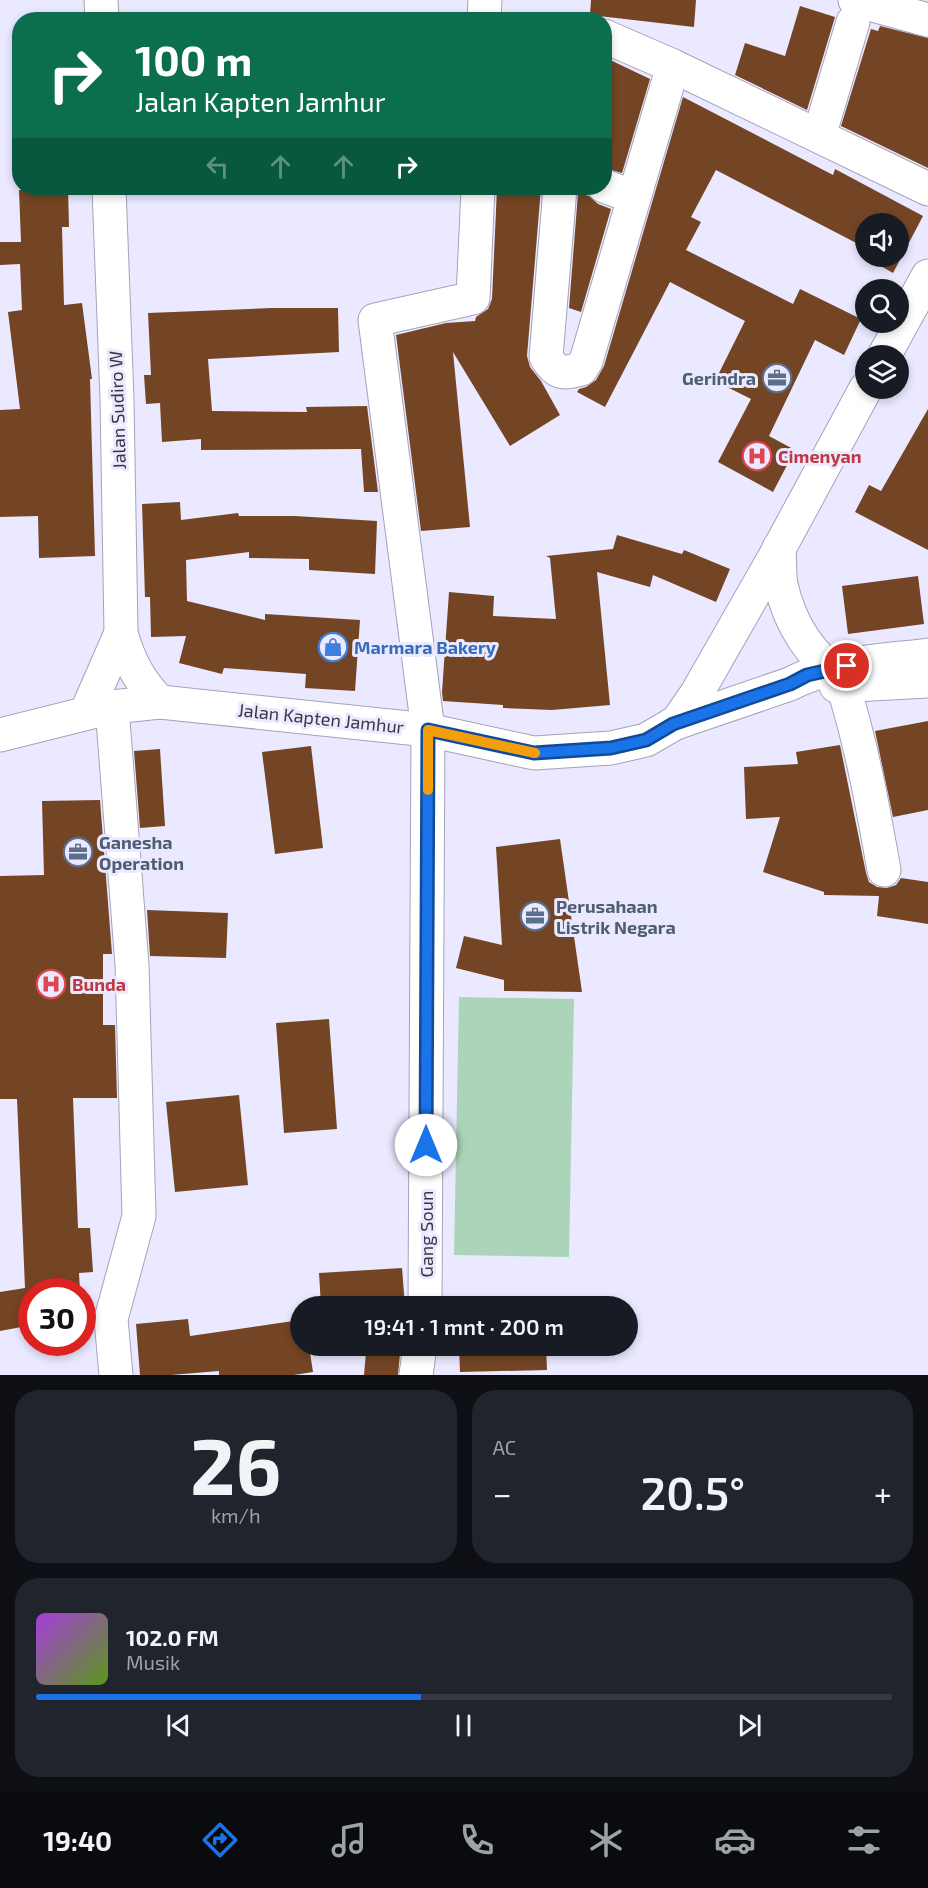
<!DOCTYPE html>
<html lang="id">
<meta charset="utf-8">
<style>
body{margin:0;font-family:"Exo 2",sans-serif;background:#20242c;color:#f1f3f6;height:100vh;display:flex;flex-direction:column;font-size:22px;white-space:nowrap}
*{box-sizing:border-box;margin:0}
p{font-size:20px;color:#9ea1a6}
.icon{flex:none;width:33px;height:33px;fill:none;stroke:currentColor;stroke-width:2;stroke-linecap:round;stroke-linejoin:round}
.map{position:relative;height:1375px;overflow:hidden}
.side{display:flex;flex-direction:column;gap:15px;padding:15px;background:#0d0f14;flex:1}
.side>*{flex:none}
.hud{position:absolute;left:12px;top:12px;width:600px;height:183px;border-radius:24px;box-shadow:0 3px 9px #0003;background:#0b6e4f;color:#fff;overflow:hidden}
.buttons{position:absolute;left:855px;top:213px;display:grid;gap:12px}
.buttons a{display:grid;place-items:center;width:54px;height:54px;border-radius:50%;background:#171b24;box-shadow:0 3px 9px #0003;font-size:30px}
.speed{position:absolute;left:18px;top:1278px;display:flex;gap:12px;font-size:30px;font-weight:700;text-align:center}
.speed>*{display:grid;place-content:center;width:78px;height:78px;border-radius:50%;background:#171b24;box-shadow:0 3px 9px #0003;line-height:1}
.speed .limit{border:9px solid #d22;background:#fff;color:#111}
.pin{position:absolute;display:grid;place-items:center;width:51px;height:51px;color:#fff;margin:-26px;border:3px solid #fff;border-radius:50%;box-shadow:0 2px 6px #0007}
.me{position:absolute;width:66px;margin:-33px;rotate:0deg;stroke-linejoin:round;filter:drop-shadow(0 0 4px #0008)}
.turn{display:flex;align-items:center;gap:21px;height:126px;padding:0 24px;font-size:27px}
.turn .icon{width:78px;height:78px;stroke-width:2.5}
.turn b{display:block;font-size:42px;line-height:51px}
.lanes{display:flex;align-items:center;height:57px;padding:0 24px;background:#0003;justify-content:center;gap:30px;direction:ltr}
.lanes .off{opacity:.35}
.big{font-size:45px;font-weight:600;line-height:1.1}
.side .card{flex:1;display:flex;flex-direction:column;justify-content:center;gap:9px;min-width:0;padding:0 21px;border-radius:24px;background:#20242c}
.side .dial{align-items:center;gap:0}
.dial b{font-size:78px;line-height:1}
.song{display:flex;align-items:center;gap:18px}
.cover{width:72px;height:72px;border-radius:9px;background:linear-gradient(135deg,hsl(280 70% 55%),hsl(90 70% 35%))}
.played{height:6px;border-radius:3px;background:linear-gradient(90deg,#1a73e8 45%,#363941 45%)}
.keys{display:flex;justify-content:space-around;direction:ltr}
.heat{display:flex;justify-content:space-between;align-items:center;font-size:33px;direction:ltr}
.side .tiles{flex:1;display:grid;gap:15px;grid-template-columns:1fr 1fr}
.card:last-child{grid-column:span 2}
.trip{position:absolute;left:290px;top:1296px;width:348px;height:60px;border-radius:30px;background:#171b24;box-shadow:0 3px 9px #0003;font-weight:600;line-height:60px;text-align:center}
.menu{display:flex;height:96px;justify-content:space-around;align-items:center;background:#090b0e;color:#9ea1a6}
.menu .icon{width:42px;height:42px}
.menu .selected{color:#1a73e8}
.menu b{font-size:27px;color:#f1f3f6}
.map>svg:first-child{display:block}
.green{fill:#abd5b8}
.building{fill:#744525;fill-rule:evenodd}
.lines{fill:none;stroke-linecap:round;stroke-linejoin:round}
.minor-casing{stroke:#a5a2bb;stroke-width:35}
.major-casing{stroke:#a5a2bb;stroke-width:35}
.minor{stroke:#fff;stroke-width:33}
.major{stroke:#fff;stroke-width:33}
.route-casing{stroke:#114b97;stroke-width:15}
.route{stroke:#1a73e8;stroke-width:10}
.slow{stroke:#f59e0b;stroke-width:10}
.labels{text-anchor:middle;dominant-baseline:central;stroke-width:6;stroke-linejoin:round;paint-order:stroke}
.service-label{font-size:18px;font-weight:bold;fill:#4e5e75;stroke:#ebe9ff;text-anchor:start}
.street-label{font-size:18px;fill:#393842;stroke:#ebe9ff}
.health-label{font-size:18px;font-weight:bold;fill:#be3a42;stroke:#ebe9ff;text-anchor:start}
.shop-label{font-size:18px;font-weight:bold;fill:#366cbe;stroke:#ebe9ff;text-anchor:start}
</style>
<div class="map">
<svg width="928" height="1375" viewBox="0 0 928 1375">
<rect width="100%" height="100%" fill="#ebe9ff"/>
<!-- green -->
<polygon class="green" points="459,997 574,999 569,1257 454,1255"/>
<!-- building -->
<g class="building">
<polygon points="591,0 696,0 694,27 590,15"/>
<polygon points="800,6 835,17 807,110 735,75 745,43 785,56"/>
<polygon points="880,26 928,38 928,168 841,126 871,29 878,31"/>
<polygon points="604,57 650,79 622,173 604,168"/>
<path d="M683 97 833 175 835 169 923 216 893 273 858 253 862 246 716 170 691 217 701 222 686 250 793 304 800 289 861 319 844 355 815 340 769 436 795 450 773 492 718 462 751 399 715 381 745 321 670 282 605 407 577 392 579 389 586 387 596 380 604 366ZM866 224H898V256H866Z"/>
<polygon points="68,188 69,227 62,227 64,305 82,303 92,379 90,379 95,556 39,558 38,516 0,517 0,410 20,409 8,312 22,310 20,264 0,265 0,242 21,242 19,190"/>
<polygon points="497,188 541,188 527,356 530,367 541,381 560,415 510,446 453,352 470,527 421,531 396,335 446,323 475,321 476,317 488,309 492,299"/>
<polygon points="578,193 589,196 598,204 611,209 581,312 569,308"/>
<polygon points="272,308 338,308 339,352 208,359 212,411 307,412 306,407 367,406 378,492 364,492 361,449 201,450 201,439 162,442 160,403 146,404 144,375 151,375 148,313"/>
<polygon points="928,409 928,550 855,512 869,485 881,491"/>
<polygon points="180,502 181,520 238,513 239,516 295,516 377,521 375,574 309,570 309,559 249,558 249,552 186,560 187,601 265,620 265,614 360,620 355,691 305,688 306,674 224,668 222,674 179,663 186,636 151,637 150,597 145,597 142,504"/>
<polygon points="617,535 682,554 684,550 730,569 716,602 653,575 650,587 597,572 610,705 552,710 503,708 503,705 443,701 442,692 449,592 494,596 493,616 556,619 550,558 546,556 613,549"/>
<polygon points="918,576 924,624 848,634 842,586"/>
<polygon points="928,721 928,810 893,817 875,731"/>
<polygon points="840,745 866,873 869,882 877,887 887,888 896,885 901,878 928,882 928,924 877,916 879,896 824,895 824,892 763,872 780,817 746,819 744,767 798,764 796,752"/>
<polygon points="311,746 323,848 275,854 262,752"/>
<polygon points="160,749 165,826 140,828 134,751"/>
<polygon points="100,800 112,954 103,954 103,1025 115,1025 117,1098 73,1098 78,1228 90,1228 93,1272 79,1273 80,1292 32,1292 32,1325 0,1331 0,1292 25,1288 17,1099 0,1099 0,876 44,875 42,801"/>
<polygon points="560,839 582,992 504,991 504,980 456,968 464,936 502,945 496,847"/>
<polygon points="147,910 228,913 226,958 150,956"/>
<polygon points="329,1019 337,1129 284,1133 276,1023"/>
<polygon points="239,1095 248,1185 175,1192 166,1102"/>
<polygon points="402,1268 405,1306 321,1306 319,1273"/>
<polygon points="188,1319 190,1336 300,1320 300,1346 309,1346 313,1372 294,1375 219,1375 219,1371 171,1375 140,1375 136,1324"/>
<polygon points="459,1346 546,1346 547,1370 460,1372"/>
<polygon points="366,1352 400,1354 398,1375 364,1375"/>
</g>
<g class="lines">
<!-- minor casing -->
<g class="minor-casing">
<g id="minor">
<polyline points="101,0 102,20"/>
<polyline points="855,0 928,20"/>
<polyline points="484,20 485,0"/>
<polyline points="604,36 673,66 928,189"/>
<polyline points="819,136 853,22"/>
<polyline points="604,186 634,197"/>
<path d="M109 188 117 399 121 633C129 661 139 681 160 702"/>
<path d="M560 188 546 357C556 374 562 374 581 369L586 361 673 66"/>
<path d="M779 548C780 560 779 573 781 585 790 624 811 658 845 679"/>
<polyline points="836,686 928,681"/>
<path d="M843 686C862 746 873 808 884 870"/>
<polyline points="112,707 132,965 139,1216 111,1319 116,1375"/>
<polyline points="86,713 121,633"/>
<path d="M673 724 790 684C831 662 882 661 928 655"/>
<polyline points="425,1306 428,730 375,320 473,298 478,188"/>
<polyline points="416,1375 420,1346"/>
</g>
</g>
<!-- major casing -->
<g class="major-casing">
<g id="major">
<polyline points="884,356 928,276"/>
<polyline points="0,735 112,707 160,702 428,730 534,753 611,748 646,740 677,722 697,693 773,560 866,388"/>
</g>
</g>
<!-- minor -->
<use href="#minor" class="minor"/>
<!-- major -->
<use href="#major" class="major"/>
</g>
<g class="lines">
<!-- route casing -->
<g class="route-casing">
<polyline id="route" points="426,1145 428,730 534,753 611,748 646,740 673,724 790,684 807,675 847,666"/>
</g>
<!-- route -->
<use href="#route" class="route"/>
<!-- slow -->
<polyline class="slow" points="428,790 428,730 535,753"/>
</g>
<!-- icons -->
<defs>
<g id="office-ring" transform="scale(1.5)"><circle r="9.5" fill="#ebe9ff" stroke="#5c6f8a" stroke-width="1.5"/><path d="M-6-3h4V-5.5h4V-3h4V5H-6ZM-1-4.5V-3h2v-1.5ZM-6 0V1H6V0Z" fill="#5c6f8a"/></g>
<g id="hospital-ring" transform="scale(1.5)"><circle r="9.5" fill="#ebe9ff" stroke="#e0444e" stroke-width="1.5"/><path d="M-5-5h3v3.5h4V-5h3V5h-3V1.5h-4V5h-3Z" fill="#e0444e"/></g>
<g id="shop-ring" transform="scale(1.5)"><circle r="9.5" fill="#ebe9ff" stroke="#3f7fe0" stroke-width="1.5"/><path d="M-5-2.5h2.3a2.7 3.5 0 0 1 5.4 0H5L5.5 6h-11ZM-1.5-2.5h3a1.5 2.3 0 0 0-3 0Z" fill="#3f7fe0"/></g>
</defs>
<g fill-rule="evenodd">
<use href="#office-ring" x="777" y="378"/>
<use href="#hospital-ring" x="757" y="456"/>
<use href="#shop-ring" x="333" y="647"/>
<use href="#office-ring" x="78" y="852"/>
<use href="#office-ring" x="535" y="916"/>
<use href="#hospital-ring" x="51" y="984"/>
</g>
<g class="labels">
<!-- service labels -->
<g class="service-label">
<text x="756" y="378" text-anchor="end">Gerindra</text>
<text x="99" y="842">Ganesha<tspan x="99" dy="21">Operation</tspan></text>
<text x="556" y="906">Perusahaan<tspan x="556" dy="21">Listrik Negara</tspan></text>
</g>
<!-- street labels -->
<g class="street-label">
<text transform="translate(117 410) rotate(-92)">Jalan Sudiro W</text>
<text transform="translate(321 718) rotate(6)">Jalan Kapten Jamhur</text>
<text transform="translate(426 1234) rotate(-90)">Gang Soun</text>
</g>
<!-- health labels -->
<g class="health-label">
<text x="778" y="456">Cimenyan</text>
<text x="72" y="984">Bunda</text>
</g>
<!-- shop labels -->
<g class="shop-label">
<text x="354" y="647">Marmara Bakery</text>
</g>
</g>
</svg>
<div class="buttons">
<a><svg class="icon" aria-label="sound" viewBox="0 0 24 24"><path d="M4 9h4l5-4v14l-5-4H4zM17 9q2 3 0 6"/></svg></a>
<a><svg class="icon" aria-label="search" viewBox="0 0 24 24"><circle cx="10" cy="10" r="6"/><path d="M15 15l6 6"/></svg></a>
<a><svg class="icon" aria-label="layers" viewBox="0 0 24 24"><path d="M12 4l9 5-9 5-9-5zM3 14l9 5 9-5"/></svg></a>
</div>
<div class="speed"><div class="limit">30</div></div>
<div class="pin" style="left:847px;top:666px;background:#d93025"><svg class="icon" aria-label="arrive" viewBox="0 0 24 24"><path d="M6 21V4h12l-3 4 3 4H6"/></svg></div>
<svg class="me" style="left:426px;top:1145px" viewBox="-20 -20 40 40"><circle r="19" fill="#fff"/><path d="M0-13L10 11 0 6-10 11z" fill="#1a73e8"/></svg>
<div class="trip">19:41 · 1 mnt · 200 m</div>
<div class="hud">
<div class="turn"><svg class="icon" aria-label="right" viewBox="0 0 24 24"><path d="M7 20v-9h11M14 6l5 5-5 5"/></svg><div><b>100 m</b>Jalan Kapten Jamhur</div></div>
<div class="lanes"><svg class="icon off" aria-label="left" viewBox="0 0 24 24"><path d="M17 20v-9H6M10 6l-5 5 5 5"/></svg><svg class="icon off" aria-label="ahead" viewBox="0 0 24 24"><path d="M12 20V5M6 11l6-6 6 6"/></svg><svg class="icon off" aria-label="ahead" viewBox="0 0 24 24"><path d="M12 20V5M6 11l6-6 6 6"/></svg><svg class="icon" aria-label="right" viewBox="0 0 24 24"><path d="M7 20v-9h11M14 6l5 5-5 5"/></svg></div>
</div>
</div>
<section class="side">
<div class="tiles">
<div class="card dial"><b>26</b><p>km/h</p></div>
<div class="card"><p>AC</p>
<div class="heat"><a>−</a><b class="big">20.5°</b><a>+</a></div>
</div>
<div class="card">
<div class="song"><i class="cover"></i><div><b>102.0 FM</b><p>Musik</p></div></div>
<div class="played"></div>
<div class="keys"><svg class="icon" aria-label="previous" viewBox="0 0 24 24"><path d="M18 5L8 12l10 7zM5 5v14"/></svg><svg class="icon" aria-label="pause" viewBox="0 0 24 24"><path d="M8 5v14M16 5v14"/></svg><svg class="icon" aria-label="next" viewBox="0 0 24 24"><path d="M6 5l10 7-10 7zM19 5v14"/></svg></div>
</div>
</div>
</section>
<nav class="menu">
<b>19:40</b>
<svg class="icon selected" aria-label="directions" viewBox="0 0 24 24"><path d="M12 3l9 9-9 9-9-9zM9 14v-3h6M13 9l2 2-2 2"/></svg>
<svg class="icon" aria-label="music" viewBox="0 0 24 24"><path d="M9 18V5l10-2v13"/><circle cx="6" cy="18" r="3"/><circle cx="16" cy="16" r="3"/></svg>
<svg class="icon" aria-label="phone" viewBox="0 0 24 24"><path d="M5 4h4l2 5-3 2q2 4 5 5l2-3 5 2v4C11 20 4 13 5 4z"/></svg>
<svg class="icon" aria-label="climate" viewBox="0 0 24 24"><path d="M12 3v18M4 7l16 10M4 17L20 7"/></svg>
<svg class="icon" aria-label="car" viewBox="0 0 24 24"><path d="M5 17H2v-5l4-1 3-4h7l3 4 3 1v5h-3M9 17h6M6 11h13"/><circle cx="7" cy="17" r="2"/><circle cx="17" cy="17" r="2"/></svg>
<svg class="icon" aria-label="filters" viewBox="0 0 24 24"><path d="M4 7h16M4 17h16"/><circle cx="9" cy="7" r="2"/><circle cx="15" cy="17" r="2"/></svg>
</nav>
